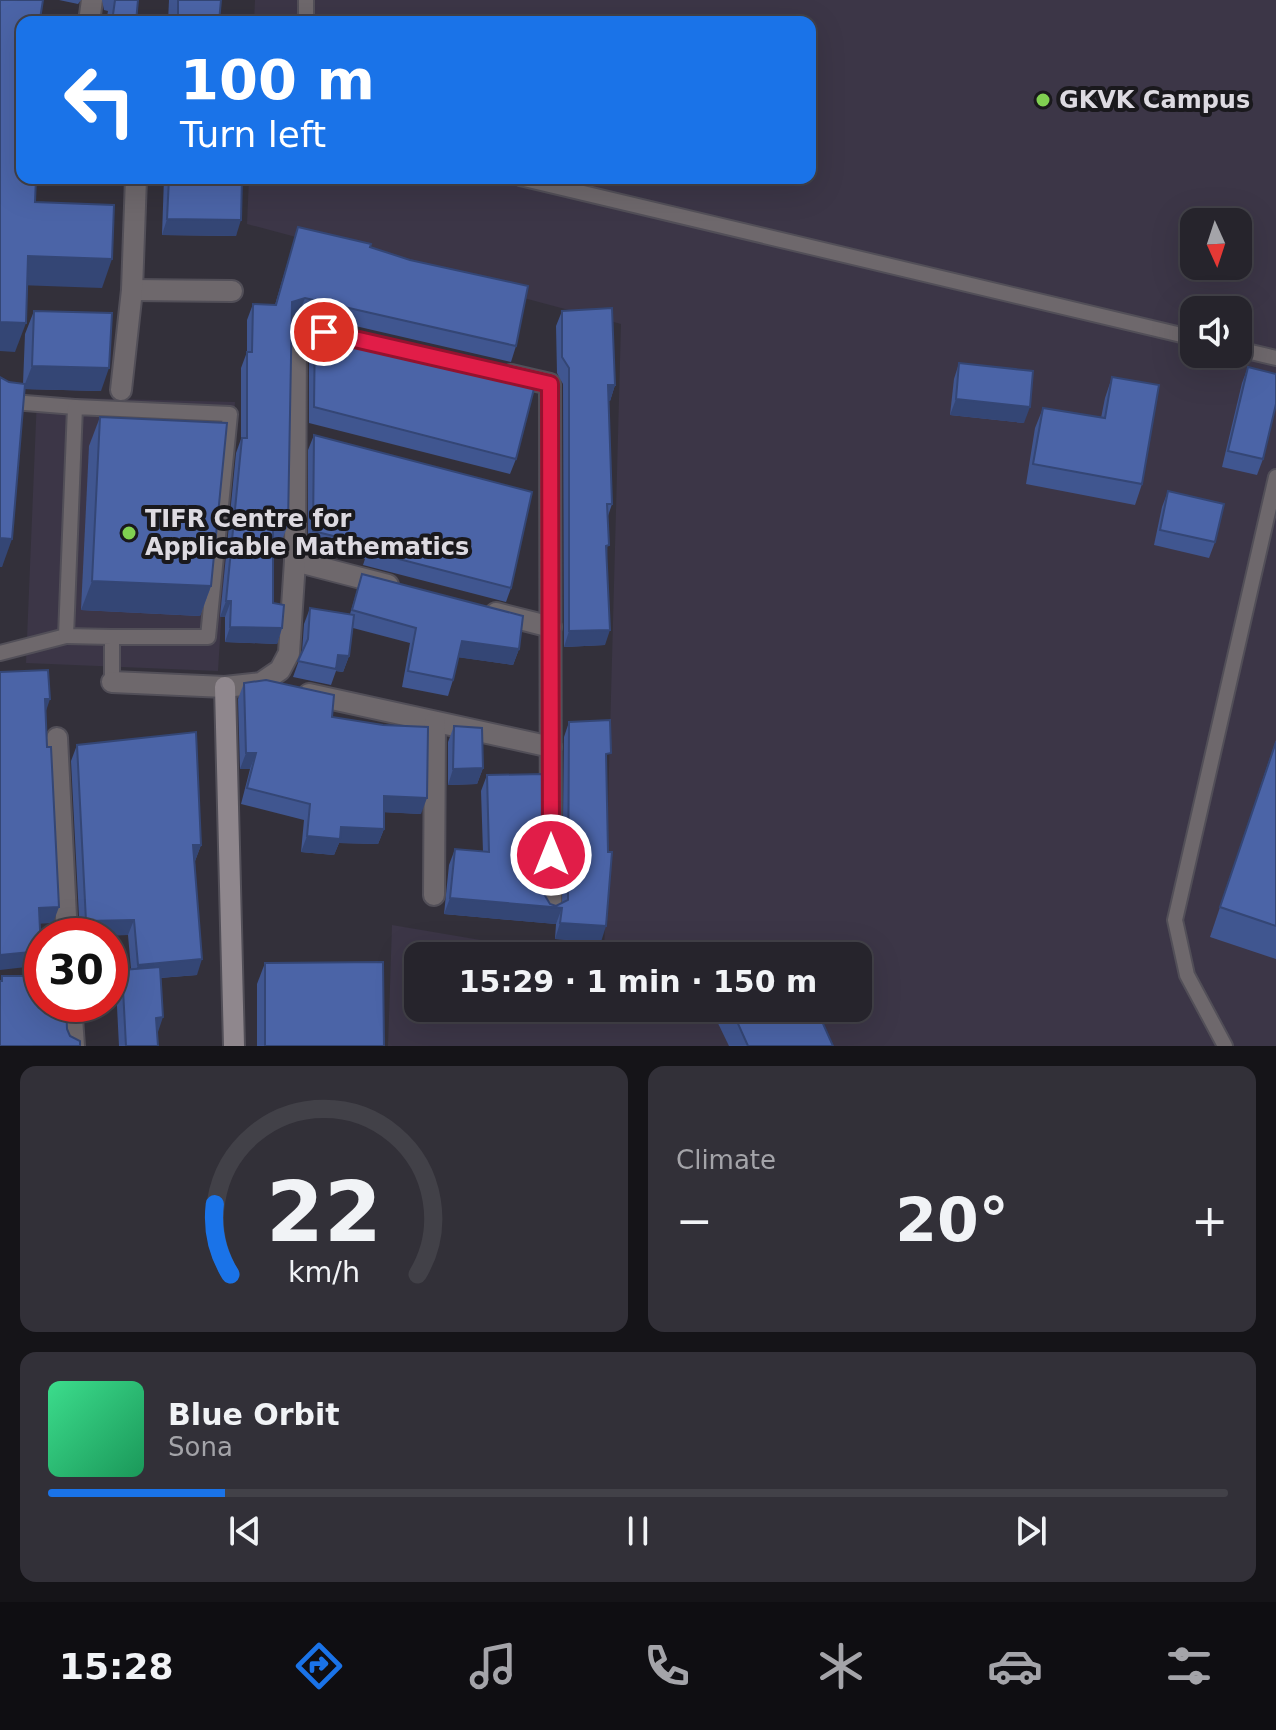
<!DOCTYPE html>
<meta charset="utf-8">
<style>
body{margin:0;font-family:"DejaVu Sans",sans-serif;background:#323038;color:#f1f3f6;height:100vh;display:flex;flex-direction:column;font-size:30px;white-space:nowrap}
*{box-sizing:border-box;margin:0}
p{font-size:26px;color:#a4a4a9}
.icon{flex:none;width:44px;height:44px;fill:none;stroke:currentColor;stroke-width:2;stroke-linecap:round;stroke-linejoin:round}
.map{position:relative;height:1046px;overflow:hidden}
.details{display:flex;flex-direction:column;gap:20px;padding:20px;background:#151418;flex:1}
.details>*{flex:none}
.guide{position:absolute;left:16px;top:16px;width:800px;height:168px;border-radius:16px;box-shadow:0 8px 32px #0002,0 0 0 2px #424148;background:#1a73e8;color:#fff;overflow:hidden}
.needle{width:52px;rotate:177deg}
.fabs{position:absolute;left:1180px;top:208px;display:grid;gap:16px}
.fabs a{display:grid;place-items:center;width:72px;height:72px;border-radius:16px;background:#26242c;box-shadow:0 8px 32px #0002,0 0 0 2px #424148;font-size:40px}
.speed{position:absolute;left:24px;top:918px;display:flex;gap:16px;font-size:40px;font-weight:700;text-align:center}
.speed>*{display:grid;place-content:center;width:104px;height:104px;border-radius:50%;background:#26242c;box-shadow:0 8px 32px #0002,0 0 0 2px #424148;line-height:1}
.speed .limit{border:12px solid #d22;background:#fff;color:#111}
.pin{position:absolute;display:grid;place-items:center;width:68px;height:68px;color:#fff;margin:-34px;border:4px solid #fff;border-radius:50%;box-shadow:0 2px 8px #0007}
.me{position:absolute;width:88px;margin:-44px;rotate:0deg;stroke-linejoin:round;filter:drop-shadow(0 0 6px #0008)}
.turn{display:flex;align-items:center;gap:28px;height:168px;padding:0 32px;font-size:36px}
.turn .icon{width:104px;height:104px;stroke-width:2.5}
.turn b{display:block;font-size:56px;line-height:68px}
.big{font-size:60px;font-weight:700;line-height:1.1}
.details .tile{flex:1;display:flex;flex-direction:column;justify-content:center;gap:12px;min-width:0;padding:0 28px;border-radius:16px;background:#323038}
.details .dial{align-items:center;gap:0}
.dial svg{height:208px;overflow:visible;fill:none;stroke:#424148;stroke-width:7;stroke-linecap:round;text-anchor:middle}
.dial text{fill:#f1f3f6;stroke:none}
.song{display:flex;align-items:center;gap:24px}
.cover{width:96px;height:96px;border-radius:12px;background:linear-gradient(135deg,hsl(150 70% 55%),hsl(150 70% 35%))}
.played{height:8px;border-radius:4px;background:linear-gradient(90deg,#1a73e8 15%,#424148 15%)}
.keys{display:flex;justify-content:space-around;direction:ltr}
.heat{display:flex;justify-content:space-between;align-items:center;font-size:44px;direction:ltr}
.details .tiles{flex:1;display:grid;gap:20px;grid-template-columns:1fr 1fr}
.tile:last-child{grid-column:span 2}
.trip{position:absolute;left:404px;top:942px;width:468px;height:80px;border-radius:16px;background:#26242c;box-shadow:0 8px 32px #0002,0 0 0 2px #424148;font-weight:700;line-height:80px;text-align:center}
.tab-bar{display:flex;height:128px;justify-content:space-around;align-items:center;background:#0f0e12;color:#a4a4a9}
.tab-bar .icon{width:56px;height:56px}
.tab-bar .active{color:#1a73e8}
.tab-bar b{font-size:36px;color:#f1f3f6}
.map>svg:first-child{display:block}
.built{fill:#3c3647;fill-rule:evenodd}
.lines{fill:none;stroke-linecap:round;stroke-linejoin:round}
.lane-casing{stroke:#524f58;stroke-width:18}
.street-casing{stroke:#524f58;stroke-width:24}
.secondary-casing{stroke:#524f58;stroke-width:24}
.lane{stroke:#6e686c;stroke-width:14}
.street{stroke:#6e686c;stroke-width:20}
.secondary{stroke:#8f878d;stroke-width:20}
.wall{fill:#405690}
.shaded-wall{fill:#344675}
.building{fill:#4b64a7;stroke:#344675;stroke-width:2}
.route-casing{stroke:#92132f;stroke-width:20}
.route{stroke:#e11d48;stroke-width:14}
.poi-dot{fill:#80d051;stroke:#1a191d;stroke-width:3}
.labels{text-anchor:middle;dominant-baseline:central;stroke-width:8;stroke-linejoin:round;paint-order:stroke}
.poi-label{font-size:24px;font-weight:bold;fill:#dddae1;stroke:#1a191d;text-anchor:start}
</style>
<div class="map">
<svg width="1276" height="1046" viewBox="0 0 1276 1046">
<rect width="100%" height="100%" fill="#33303a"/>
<!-- built -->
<g class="built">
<path d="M255 0H1276V1046H388L392 925 576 956H418V1008H858V956H604L621 324 247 224 249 178H810V22H254ZM1194 222H1238V266H1194ZM1194 310H1238V354H1194Z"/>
<polygon points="37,397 235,402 218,671 26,663"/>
</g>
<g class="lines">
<!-- lane casing -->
<g class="lane-casing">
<g id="lane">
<polyline points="306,22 306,0"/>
<polyline points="520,178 1194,338"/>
<polyline points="1238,349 1276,358"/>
<polyline points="0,401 75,407"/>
<polyline points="0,653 66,636"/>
<polyline points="112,682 112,637 66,636 75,407 230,414 208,637 112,637"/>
<polyline points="1225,1046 1187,975 1175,920 1276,477"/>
</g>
</g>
<!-- street casing -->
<g class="street-casing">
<g id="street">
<polyline points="89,22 92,0"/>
<polyline points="132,290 232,291"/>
<polyline points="511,375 550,384 551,909"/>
<polyline points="121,390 132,290 136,178"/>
<polyline points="295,561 388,585"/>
<polyline points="496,613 551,627"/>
<polyline points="112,682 225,687 261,683 280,670 289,653 295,561 296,326 339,336"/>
<polyline points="309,694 551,747"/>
<polyline points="57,738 67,936"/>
<polyline points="434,895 435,722"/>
<polyline points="71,1004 74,1046"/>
</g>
</g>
<!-- secondary casing -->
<g class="secondary-casing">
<polyline id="secondary" points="225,687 234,1046"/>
</g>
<!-- lane -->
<use href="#lane" class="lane"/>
<!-- street -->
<use href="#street" class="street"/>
<!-- secondary -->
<use href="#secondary" class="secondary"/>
</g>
<!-- wall -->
<g class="wall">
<polygon points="59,0 81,0 78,4"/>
<polygon points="102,0 138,0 136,22 106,22 108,11 104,10"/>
<polygon points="169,0 221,0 219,22 168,22"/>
<polygon points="164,178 242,178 236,236 162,235"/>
<polygon points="298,227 370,247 516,346 511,362 299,313 291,316 288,525 282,540 273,539 273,603 282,628 277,644 225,642 225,617 220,617 236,453 241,439 241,368 247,352 247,320 253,304 275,305"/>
<polygon points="34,311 101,391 24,389 2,567 0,567 0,377 9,382 23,384 25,334"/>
<polygon points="562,311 615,385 610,401 608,401 612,504 608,516 605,645 564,647 563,384 557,373 556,326"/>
<polygon points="315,326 516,459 510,474 309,423 309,342"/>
<polygon points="959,363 1024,423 950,415 954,379"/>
<polygon points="1248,367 1263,459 1257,475 1222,467 1242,383"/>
<polygon points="1112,377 1142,484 1135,505 1026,484 1035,428 1043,408 1101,418 1105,398"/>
<polygon points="100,417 211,586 200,616 81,610 89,446"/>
<polygon points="314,435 511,588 506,602 363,565 365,559 308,545 308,450"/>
<polygon points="1168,491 1215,542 1209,558 1154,545 1162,507"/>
<polygon points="362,574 519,649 513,665 458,657 453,680 448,696 402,687 410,643 353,628 349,656 343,672 336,671 331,685 293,677 302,652 304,624 310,608 350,614"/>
<polygon points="244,683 332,717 421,814 384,812 384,829 378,844 339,843 334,855 301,852 304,820 241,804 250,769 240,769 238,699"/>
<polygon points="569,722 607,765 601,942 555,939 556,924 444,914 449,865 455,849 483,852 481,791 487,775 550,904 556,906 562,903 564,737"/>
<polygon points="454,726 483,768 477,784 448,785 448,742"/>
<polygon points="1276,740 1276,959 1210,937"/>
<polygon points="77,745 201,845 195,861 197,975 160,978 157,1033 158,1046 119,1046 116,987 122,970 131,969 128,935 80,936 71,761"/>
<polygon points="265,963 384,1046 257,1046 257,984"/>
<polygon points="717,1008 816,1008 833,1046 729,1046 714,1015"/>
</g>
<!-- shaded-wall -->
<g class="shaded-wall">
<polygon points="167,219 241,220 236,236 162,235"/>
<polygon points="28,256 112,259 102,288 18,285"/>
<polygon points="305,298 299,313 286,318 292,302"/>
<polygon points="0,322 26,323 15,352 0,351"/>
<polygon points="32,366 109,368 101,391 23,389"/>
<polygon points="608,385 615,385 610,401 602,401"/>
<polygon points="956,399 1030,407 1024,423 950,415"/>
<polygon points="0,538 12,539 2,567 0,567"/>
<polygon points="92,581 211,586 200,616 81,610"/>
<polygon points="226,601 231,601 225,617 220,617"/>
<polygon points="230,627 282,628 277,644 225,642"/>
<polygon points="610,630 605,645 564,647 569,631"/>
<polygon points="462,641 519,649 513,665 456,657"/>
<polygon points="338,655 349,656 343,672 336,671"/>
<polygon points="45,699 50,699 45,714"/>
<polygon points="246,753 256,753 250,769 240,769"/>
<polygon points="483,768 477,784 448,785 453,769"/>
<polygon points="384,796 427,798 421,814 379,812"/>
<polygon points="341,827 384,829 378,844 339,843 334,855 301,852 307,836"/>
<polygon points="193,845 201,845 195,861"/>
<polygon points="450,898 562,908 556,924 444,914"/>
<polygon points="59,907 53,923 34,924 39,908"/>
<polygon points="134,920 128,935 81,936 86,921"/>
<polygon points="560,923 606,926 601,942 555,939"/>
<polygon points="41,951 35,966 0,970 0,955"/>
<polygon points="202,959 197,975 132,980 138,965"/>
<polygon points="163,1017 157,1035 156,1018"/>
</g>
<!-- building -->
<g class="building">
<polygon points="0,0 43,0 40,19 44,20 44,22 22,22 22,178 36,178 35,202 114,205 112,259 28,256 26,323 0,322"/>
<polygon points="115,0 138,0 136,22 112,22"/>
<polygon points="178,0 221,0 219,22 178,22"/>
<polygon points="169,178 242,178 241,220 167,219"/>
<polygon points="298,227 371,244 370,247 410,260 528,286 516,346 305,298 292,302 288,525 273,522 273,603 284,605 282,628 230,627 231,601 226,601 242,438 247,438 247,352 252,352 253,304 276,305"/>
<polygon points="612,308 615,385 608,385 612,504 607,504 609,545 606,546 610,630 569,631 569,368 562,357 562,311"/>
<polygon points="34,311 112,313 109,368 32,366"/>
<polygon points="315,326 537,377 516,459 314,407"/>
<polygon points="959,363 1033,371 1030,407 956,399"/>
<polygon points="1248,367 1276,374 1276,404 1263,459 1228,451"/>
<polygon points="0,377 9,382 25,384 12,539 0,538"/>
<polygon points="1112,377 1159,385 1142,484 1033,464 1043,408 1105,418"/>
<polygon points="100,417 227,423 211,586 92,581"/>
<polygon points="314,435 532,492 511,588 368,551 370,545 313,531"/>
<polygon points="1168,491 1224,504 1215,542 1160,530"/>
<polygon points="362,574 523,616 519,649 462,641 453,680 408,671 416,628 352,610"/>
<polygon points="310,608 354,615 349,656 338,655 336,669 298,661 308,639"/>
<polygon points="48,670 50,699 45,699 47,747 51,747 59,907 39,908 41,951 0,955 0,672"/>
<polygon points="266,680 334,695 332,717 383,725 428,727 427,798 384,796 384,829 341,827 340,839 307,836 310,804 247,788 256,753 246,753 244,683"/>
<polygon points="610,720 611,753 606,754 608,852 612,852 606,926 560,923 562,908 450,898 455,849 489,852 487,775 544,774 544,894 550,904 556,906 568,900 569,722"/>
<polygon points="454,726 482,728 483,768 453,769"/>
<polygon points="196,732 201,845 193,845 202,959 138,965 134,920 86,921 77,745"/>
<polygon points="1276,742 1276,926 1220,907"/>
<polygon points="383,962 384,1046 265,1046 265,963"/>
<polygon points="160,967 163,1017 156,1018 158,1046 126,1046 122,970"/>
<polygon points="2,976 42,976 42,1004 66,1004 67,1029 70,1036 80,1041 80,1046 0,1046 0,981 2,981"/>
<polygon points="731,1008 816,1008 833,1046 748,1046"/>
</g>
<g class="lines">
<!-- route casing -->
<g class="route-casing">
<polyline id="route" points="324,332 550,384 551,855"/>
</g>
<!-- route -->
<use href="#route" class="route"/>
</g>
<!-- markers -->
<g class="poi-dot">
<circle cx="1043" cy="100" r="8"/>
<circle cx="129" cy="533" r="8"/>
</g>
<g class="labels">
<!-- poi labels -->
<g class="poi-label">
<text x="1059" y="100">GKVK Campus</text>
<text x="145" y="519">TIFR Centre for<tspan x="145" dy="28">Applicable Mathematics</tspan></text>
</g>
</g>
</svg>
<div class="fabs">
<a><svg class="needle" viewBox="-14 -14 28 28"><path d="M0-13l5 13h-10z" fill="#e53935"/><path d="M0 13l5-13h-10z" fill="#a4a4a9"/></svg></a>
<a><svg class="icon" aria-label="sound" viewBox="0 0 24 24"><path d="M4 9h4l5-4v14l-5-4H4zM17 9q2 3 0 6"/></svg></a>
</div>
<div class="speed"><div class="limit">30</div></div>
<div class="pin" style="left:324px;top:332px;background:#d93025"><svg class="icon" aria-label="arrive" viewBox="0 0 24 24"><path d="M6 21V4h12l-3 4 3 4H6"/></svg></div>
<svg class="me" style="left:551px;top:855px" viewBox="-20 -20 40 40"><circle r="17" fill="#e11d48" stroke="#fff" stroke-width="3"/><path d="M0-11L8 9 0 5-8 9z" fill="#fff"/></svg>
<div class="trip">15:29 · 1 min · 150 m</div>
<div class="guide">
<div class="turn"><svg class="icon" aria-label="left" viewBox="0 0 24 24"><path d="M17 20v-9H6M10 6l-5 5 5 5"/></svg><div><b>100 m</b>Turn left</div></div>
</div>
</div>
<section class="details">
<div class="tiles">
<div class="tile dial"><svg viewBox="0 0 100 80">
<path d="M14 69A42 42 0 1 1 86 69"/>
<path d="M14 69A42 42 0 0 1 8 42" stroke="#1a73e8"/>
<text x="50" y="56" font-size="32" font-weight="700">22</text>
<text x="50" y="72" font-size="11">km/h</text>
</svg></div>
<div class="tile"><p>Climate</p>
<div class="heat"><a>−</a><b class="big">20°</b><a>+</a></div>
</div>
<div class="tile">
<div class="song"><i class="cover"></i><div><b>Blue Orbit</b><p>Sona</p></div></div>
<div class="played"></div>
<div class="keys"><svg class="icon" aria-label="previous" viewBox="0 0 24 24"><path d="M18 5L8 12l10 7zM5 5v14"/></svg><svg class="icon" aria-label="pause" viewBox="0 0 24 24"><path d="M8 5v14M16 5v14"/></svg><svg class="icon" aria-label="next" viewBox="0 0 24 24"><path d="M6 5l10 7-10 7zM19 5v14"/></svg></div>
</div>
</div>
</section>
<nav class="tab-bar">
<b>15:28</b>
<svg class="icon active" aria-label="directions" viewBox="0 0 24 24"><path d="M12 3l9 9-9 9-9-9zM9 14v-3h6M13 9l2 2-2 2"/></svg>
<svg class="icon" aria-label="music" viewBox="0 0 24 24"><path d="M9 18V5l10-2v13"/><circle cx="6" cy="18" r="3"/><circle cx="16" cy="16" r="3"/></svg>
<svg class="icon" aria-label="phone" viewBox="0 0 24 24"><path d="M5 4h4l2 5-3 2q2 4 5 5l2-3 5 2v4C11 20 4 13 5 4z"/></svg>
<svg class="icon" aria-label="climate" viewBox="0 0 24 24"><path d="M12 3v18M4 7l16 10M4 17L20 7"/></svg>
<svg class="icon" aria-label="car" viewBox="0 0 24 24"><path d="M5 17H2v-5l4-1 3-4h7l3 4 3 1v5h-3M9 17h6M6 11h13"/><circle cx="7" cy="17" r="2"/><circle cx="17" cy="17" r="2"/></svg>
<svg class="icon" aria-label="filters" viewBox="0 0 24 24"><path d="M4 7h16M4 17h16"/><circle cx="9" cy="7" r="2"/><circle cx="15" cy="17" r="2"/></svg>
</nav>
